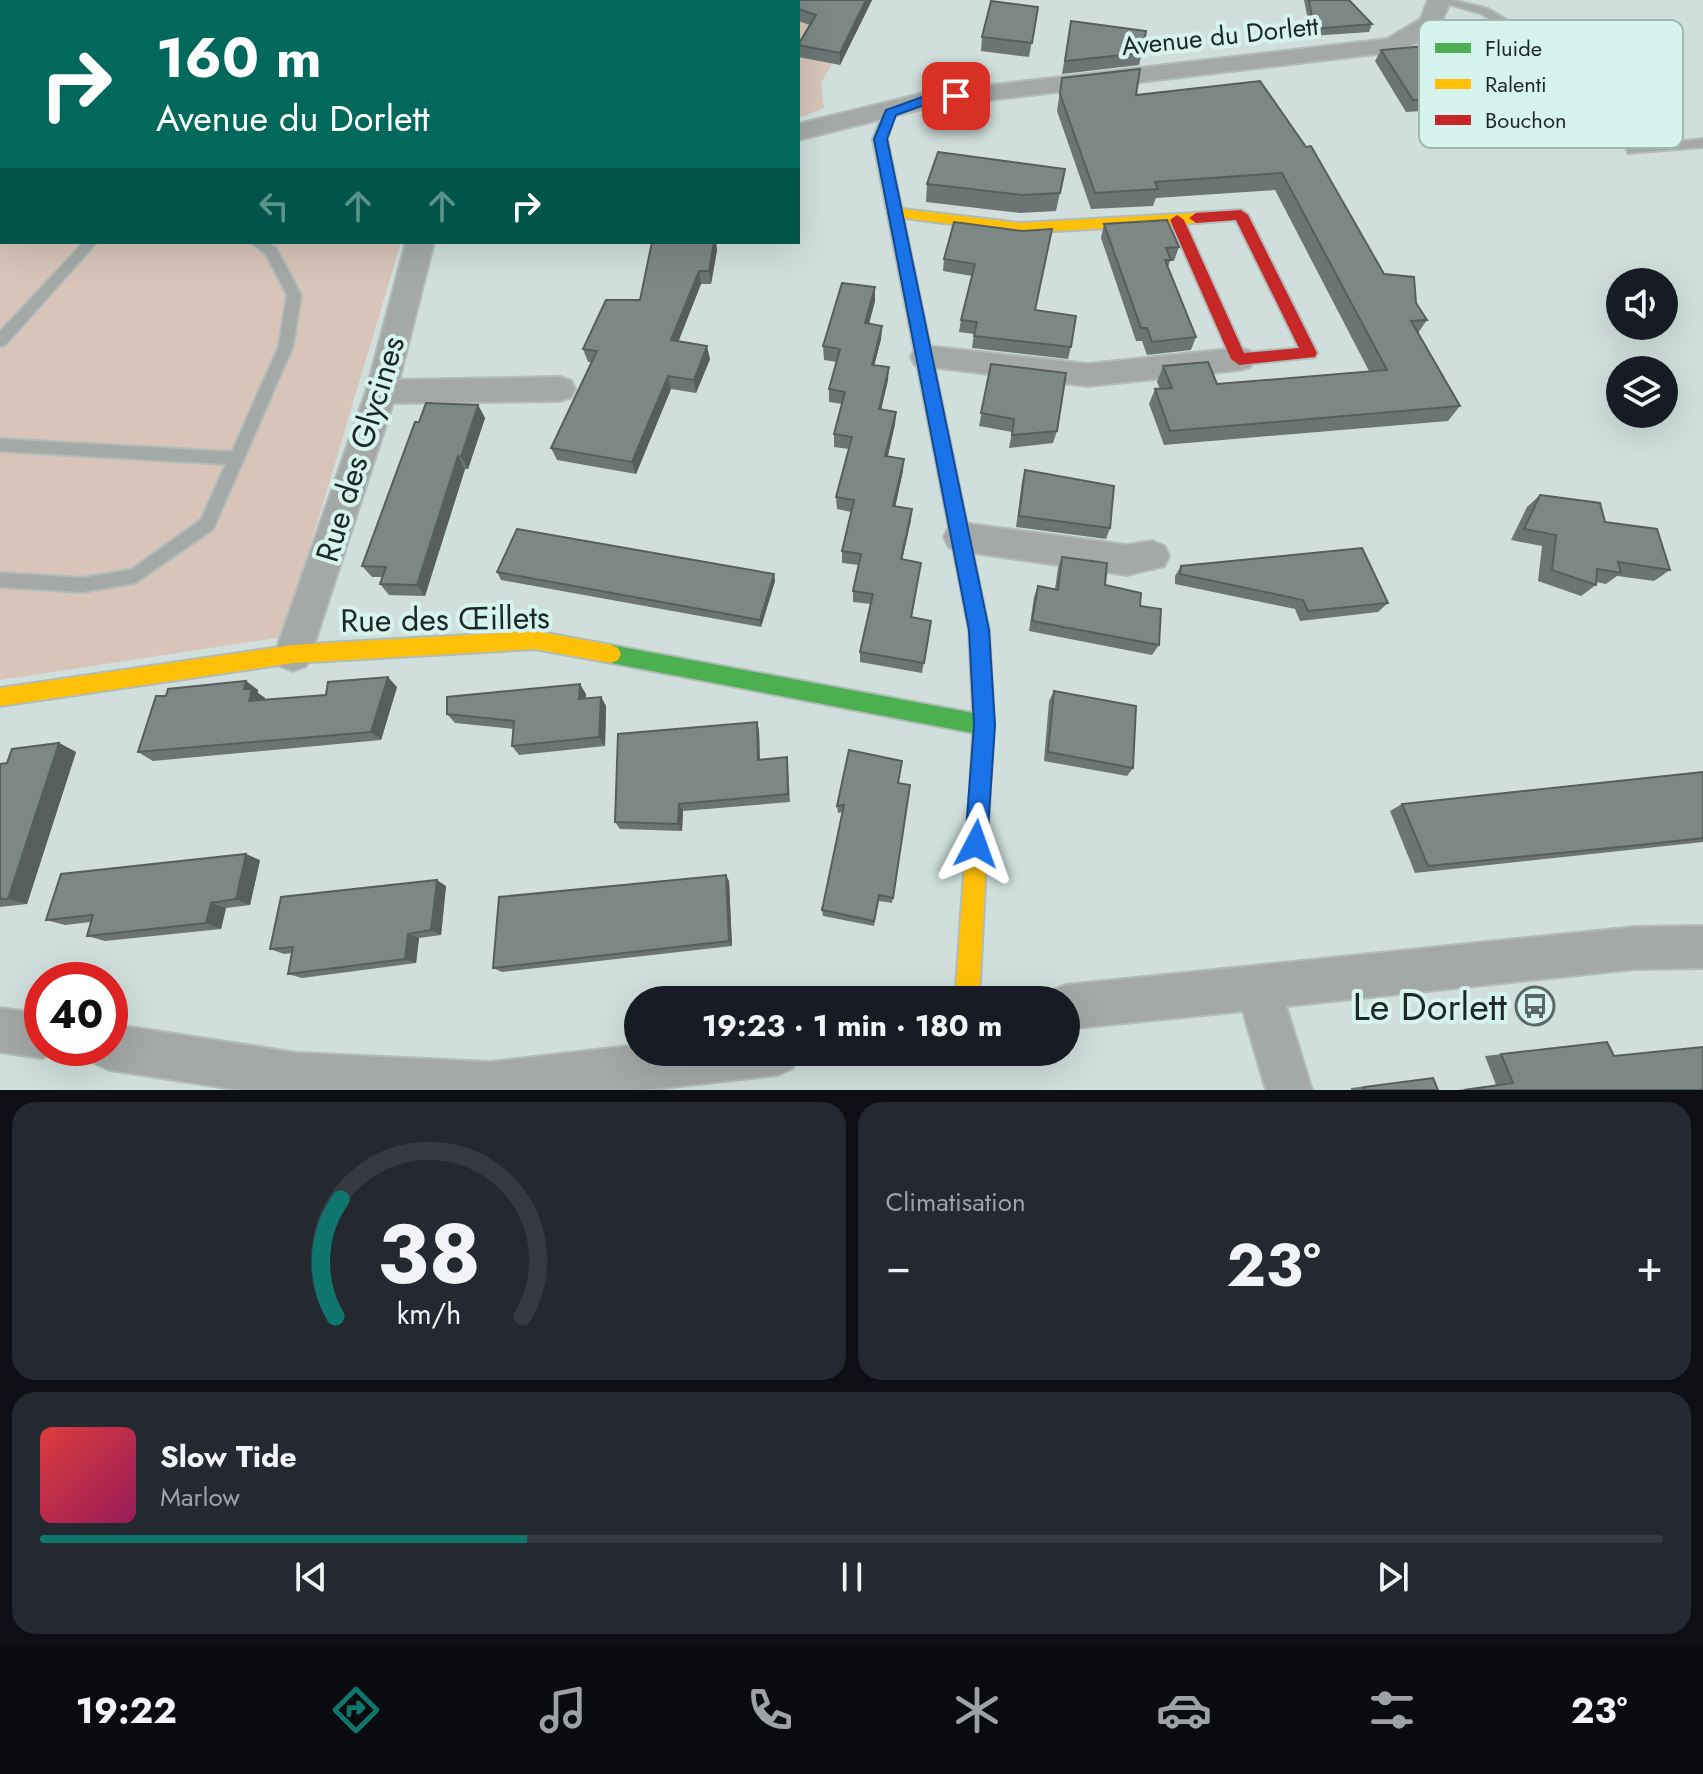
<!DOCTYPE html>
<html lang="fr">
<meta charset="utf-8">
<style>
body{margin:0;font-family:Jost,sans-serif;background:#242831;color:#f1f3f6;height:100vh;display:flex;flex-direction:column;font-size:30px;white-space:nowrap}
*{box-sizing:border-box;margin:0}
p{font-size:26px;color:#9ea1a6}
.icon{flex:none;width:44px;height:44px;fill:none;stroke:currentColor;stroke-width:2;stroke-linecap:round;stroke-linejoin:round}
.map{position:relative;height:1090px;overflow:hidden}
.panel{display:flex;flex-direction:column;gap:12px;padding:12px;background:#0d0f14;flex:1}
.panel>*{flex:none}
.top-card{position:absolute;left:0px;top:0px;width:800px;height:244px;box-shadow:0 8px 32px #0002;background:#00695c;color:#fff;overflow:hidden}
.buttons{position:absolute;left:1606px;top:268px;display:grid;gap:16px}
.buttons a{display:grid;place-items:center;width:72px;height:72px;border-radius:50%;background:#171b24;box-shadow:0 8px 32px #0002;font-size:40px}
.speed{position:absolute;left:24px;top:962px;display:flex;gap:16px;font-size:40px;font-weight:700;text-align:center}
.speed>*{display:grid;place-content:center;width:104px;height:104px;border-radius:50%;background:#171b24;box-shadow:0 8px 32px #0002;line-height:1}
.speed .limit{border:12px solid #d22;background:#fff;color:#111}
.pin{position:absolute;display:grid;place-items:center;width:68px;height:68px;color:#fff;margin:-34px;border-radius:16px;box-shadow:0 4px 12px #0006}
.me{position:absolute;width:88px;margin:-44px;rotate:4deg;stroke-linejoin:round;filter:drop-shadow(0 0 6px #0008)}
.turn{display:flex;align-items:center;gap:28px;height:168px;padding:0 24px;font-size:36px}
.turn .icon{width:104px;height:104px;stroke-width:2.5}
.turn b{display:block;font-size:56px;line-height:68px}
.lanes{display:flex;align-items:center;height:76px;padding:0 24px;background:#0003;justify-content:center;gap:40px;direction:ltr}
.lanes .off{opacity:.35}
.big{font-size:60px;font-weight:700;line-height:1.1}
.panel .card{flex:1;display:flex;flex-direction:column;justify-content:center;gap:12px;min-width:0;padding:0 28px;border-radius:24px;background:#242831}
.panel .dial{align-items:center;gap:0}
.dial svg{height:208px;overflow:visible;fill:none;stroke:#363941;stroke-width:7;stroke-linecap:round;text-anchor:middle}
.dial text{fill:#f1f3f6;stroke:none}
.song{display:flex;align-items:center;gap:24px}
.cover{width:96px;height:96px;border-radius:12px;background:linear-gradient(135deg,hsl(0 70% 55%),hsl(330 70% 35%))}
.played{height:8px;border-radius:4px;background:linear-gradient(90deg,#0f766e 30%,#363941 30%)}
.keys{display:flex;justify-content:space-around;direction:ltr}
.heat{display:flex;justify-content:space-between;align-items:center;font-size:44px;direction:ltr}
.panel .tiles{flex:1;display:grid;gap:12px;grid-template-columns:1fr 1fr}
.card:last-child{grid-column:span 2}
.trip{position:absolute;left:624px;top:986px;width:456px;height:80px;border-radius:40px;background:#171b24;box-shadow:0 8px 32px #0002;font-weight:700;line-height:80px;text-align:center}
.menu{display:flex;height:128px;justify-content:space-around;align-items:center;background:#090b0e;color:#9ea1a6}
.menu .icon{width:56px;height:56px}
.menu .selected{color:#0f766e}
.menu b{font-size:36px;color:#f1f3f6}
.map>svg:first-child{display:block}
.green{fill:#d8c4b8}
.lines{fill:none;stroke-linecap:round;stroke-linejoin:round}
.stream{fill:#cb9f8c;fill-rule:evenodd}
.lane-casing{stroke:#b1bcba;stroke-width:4}
.street-casing{stroke:#b1bcba;stroke-width:4}
.fast-casing{stroke:#b1bcba;stroke-width:4}
.slow-casing{stroke:#b1bcba;stroke-width:4}
.jam-casing{stroke:#b1bcba;stroke-width:4}
.lane{fill:#a4a9a8;fill-rule:evenodd}
.street{fill:#a4a9a8;fill-rule:evenodd}
.fast{fill:#4caf50;fill-rule:evenodd}
.slow{fill:#ffc107;fill-rule:evenodd}
.jam{fill:#c62828;fill-rule:evenodd}
.wall{fill:#6b7573}
.shaded-wall{fill:#575f5e}
.building{fill:#7c8886;stroke:#575f5e;stroke-width:2}
.route{fill:#1a73e8;stroke:#114b97;stroke-width:2}
.labels{text-anchor:middle;dominant-baseline:central;stroke-width:8;stroke-linejoin:round;paint-order:stroke}
.far-street-label{font-size:26px;fill:#1d2826;stroke:#d7f3ed}
.street-label{font-size:32px;fill:#1d2826;stroke:#d7f3ed}
.near-poi-label{font-size:38px;fill:#1d2826;stroke:#d7f3ed;text-anchor:end}
.key{fill:#d7f3ed;stroke:#9fb6b1;stroke-width:2}
.key-label{font-size:22px;fill:#1d2826}
</style>
<div class="map">
<svg width="1703" height="1090" viewBox="0 0 1703 1090">
<rect width="100%" height="100%" fill="#d0dfdc"/>
<!-- green -->
<polygon class="green" points="0,0 869,0 821,83 824,108 798,118 798,2 2,2 2,242 401,242 283,637 0,680"/>
<g class="lines">
<!-- stream -->
<g class="stream">
<polygon points="48,0 57,0 55,2 47,2"/>
<rect x="0" y="50" width="2" height="5"/>
</g>
<!-- lane casing -->
<g class="lane-casing">
<g id="lane">
<polygon points="1434,0 1452,0 1488,9 1619,86 1631,112 1637,146 1703,139 1703,147 1628,153 1619,112 1610,90 1480,13"/>
<polygon points="84,242 97,242 5,345 0,346 0,332"/>
<polygon points="250,242 266,242 276,248 301,295 293,346 213,529 135,583 82,592 0,587 0,573 82,578 131,570 201,520 226,464 0,451 0,439 232,452 279,346 287,295 266,254"/>
</g>
</g>
<!-- street casing -->
<g class="street-casing">
<g id="street">
<path d="M1428 0H1450C1443 29 1420 45 1392 52L929 107 798 140V124L925 93 1387 39 1421 19Z"/>
<polygon points="406,242 434,242 399,380 560,377 571,381 575,389 571,397 560,401 393,403 311,654 306,666 293,671 280,666 275,654 366,392"/>
<polygon points="926,346 1088,364 1239,348 1250,351 1254,359 1250,367 1239,370 1088,386 915,365 911,357 915,349"/>
<polygon points="961,523 1127,545 1152,541 1164,546 1169,556 1164,566 1127,575 961,551 949,547 944,537 949,527"/>
<polygon points="1703,926 1703,968 1635,969 1286,1006 1312,1090 1266,1090 1243,1011 1066,1029 1066,1000 1047,1000 1050,991 1066,985 1635,927"/>
<polygon points="0,1008 42,1014 42,1048 59,1048 58,1052 42,1058 0,1052"/>
<polygon points="110,1024 297,1053 491,1062 638,1045 638,1052 800,1052 793,1068 777,1075 645,1090 240,1090 110,1070 94,1063 88,1048 110,1048"/>
</g>
</g>
<!-- fast casing -->
<g class="fast-casing">
<polygon id="fast" points="890,108 896,112 887,139 989,630 994,725 990,789 987,796 980,799 973,796 970,789 973,733 611,663 604,660 601,654 604,648 611,645 973,713 969,630 873,139 884,112"/>
</g>
<!-- slow casing -->
<g class="slow-casing">
<g id="slow">
<polygon points="894,208 1020,223 1196,213 1203,218 1196,223 1020,233 889,216 889,210"/>
<polygon points="535,631 611,645 618,648 621,654 618,660 611,663 535,649 293,663 0,706 0,688 293,645"/>
<polygon points="980,779 987,782 990,789 979,1000 955,1000 970,789 973,782"/>
</g>
</g>
<!-- jam casing -->
<g class="jam-casing">
<polygon id="jam" points="1241,210 1248,215 1317,353 1315,357 1239,365 1231,359 1170,220 1177,215 1184,220 1244,353 1299,348 1236,220 1196,223 1189,218 1196,213"/>
</g>
<!-- lane -->
<use href="#lane" class="lane"/>
<!-- street -->
<use href="#street" class="street"/>
<!-- fast -->
<use href="#fast" class="fast"/>
<!-- slow -->
<use href="#slow" class="slow"/>
<!-- jam -->
<use href="#jam" class="jam"/>
</g>
<!-- wall -->
<g class="wall">
<polygon points="258,0 872,0 840,65 798,57 798,44 810,25 798,21 798,2 244,2 257,1"/>
<polygon points="1304,0 1349,0 1372,24 1369,32 1311,36"/>
<polygon points="1038,7 1029,57 981,51 982,37"/>
<polygon points="1071,21 1142,53 1139,65 1062,74"/>
<polygon points="1381,50 1460,97 1454,109 1406,112 1375,61"/>
<polygon points="1062,78 1136,95 1260,81 1384,274 1416,303 1427,320 1418,333 1460,406 1448,421 1164,445 1149,404 1155,389 1160,389 1157,382 1163,366 1217,384 1369,371 1275,190 1156,198 1153,206 1091,209 1057,111"/>
<polygon points="1065,169 1056,211 1020,213 926,202 927,184"/>
<polygon points="954,222 1035,310 1071,347 1068,359 972,348 974,334 959,332 961,320 972,276 943,271 944,259"/>
<polygon points="1104,224 1179,247 1174,261 1170,261 1168,267 1196,337 1191,350 1147,355 1142,341 1136,341 1101,238"/>
<polygon points="652,242 716,242 717,250 711,284 701,284 678,341 710,359 696,393 671,389 636,474 557,460 551,448 591,362 588,362 583,349 640,300"/>
<polygon points="875,301 869,324 882,326 881,339 874,366 888,380 881,410 896,412 895,424 888,456 903,471 895,506 911,520 902,559 921,563 912,617 931,621 922,673 860,662 860,652 871,604 853,602 853,591 859,565 842,563 842,551 851,512 837,509 836,497 849,449 834,447 834,434 842,404 829,402 829,389 837,362 824,360 823,346"/>
<polygon points="991,364 1057,431 1053,443 1009,448 1012,432 979,426"/>
<polygon points="478,405 485,418 468,469 465,469 425,596 389,595 380,584 382,577 372,577 362,566 419,422"/>
<polygon points="1025,470 1110,528 1106,539 1016,527 1022,482"/>
<polygon points="1540,495 1605,522 1670,570 1654,581 1617,576 1606,584 1596,582 1596,585 1581,596 1538,581 1542,546 1511,540 1527,507"/>
<polygon points="1062,557 1105,585 1140,606 1159,645 1152,655 1029,631 1034,597 1038,586 1055,589 1058,568"/>
<polygon points="1181,566 1388,603 1378,612 1300,621 1295,609 1175,584 1175,576"/>
<polygon points="497,572 774,574 775,581 761,627 501,580"/>
<polygon points="246,681 258,690 258,693 265,698 264,700 326,695 397,687 381,740 153,761 138,752 166,696"/>
<polygon points="1054,691 1133,768 1127,776 1044,761 1049,701"/>
<polygon points="586,694 586,698 601,697 606,706 605,746 519,755 512,746 514,729 455,723 447,714"/>
<polygon points="757,722 759,731 760,760 788,765 790,802 683,811 682,831 620,829 615,822"/>
<polygon points="59,743 76,752 27,904 0,907 0,764 7,763"/>
<polygon points="1703,772 1703,842 1415,873 1390,811 1402,804"/>
<polygon points="898,783 910,785 892,903 879,901 874,926 823,916 822,910 842,812 838,813 837,806"/>
<polygon points="260,860 250,905 226,908 221,929 105,941 87,936 91,922 65,925 46,920"/>
<polygon points="729,881 732,946 502,972 493,968"/>
<polygon points="446,886 441,935 419,938 416,963 302,978 288,974 292,953 284,954 270,949"/>
<polygon points="1607,1042 1614,1056 1703,1090 1458,1090 1496,1085 1485,1056"/>
<polygon points="1419,1080 1438,1090 1351,1090 1351,1088"/>
</g>
<!-- shaded-wall -->
<g class="shaded-wall">
<polygon points="866,0 872,0 840,65 840,53"/>
<polygon points="714,242 716,242 717,250 711,284 709,271"/>
<polygon points="699,271 701,284 674,353 671,340"/>
<polygon points="875,287 875,301 865,337 865,323"/>
<polygon points="882,326 881,339 871,378 872,365"/>
<polygon points="707,346 710,359 696,393 694,380"/>
<polygon points="889,367 888,380 878,422 879,409"/>
<polygon points="668,376 671,389 636,474 632,462"/>
<polygon points="478,405 485,418 468,469 461,457"/>
<polygon points="896,412 895,424 885,468 885,456"/>
<polygon points="458,456 465,469 425,596 417,585"/>
<polygon points="904,459 903,471 893,517 893,506"/>
<polygon points="912,509 911,520 900,570 901,559"/>
<polygon points="774,574 775,581 761,627 760,620"/>
<polygon points="388,677 397,687 381,740 371,732"/>
<polygon points="246,681 258,690 258,693 265,698 262,710 249,701 244,689"/>
<polygon points="580,684 586,694 585,708 579,699"/>
<polygon points="601,697 606,706 605,746 599,737"/>
<polygon points="757,722 759,731 760,768 758,760"/>
<polygon points="59,743 76,752 27,904 8,899"/>
<polygon points="679,804 683,811 682,831 678,824"/>
<polygon points="246,854 260,860 250,905 236,899"/>
<polygon points="726,875 729,881 732,946 729,941"/>
<polygon points="437,880 446,886 441,935 431,930"/>
<polygon points="211,903 226,908 221,929 206,923"/>
<polygon points="408,934 419,938 416,963 405,959"/>
</g>
<!-- building -->
<g class="building">
<polygon points="247,0 257,1 258,0 302,0 302,2 244,2"/>
<polygon points="307,0 748,0 747,2 308,2"/>
<polygon points="768,0 866,0 840,53 798,45 816,15 798,9 798,2 775,2"/>
<polygon points="1309,0 1349,0 1372,24 1314,29"/>
<polygon points="991,1 1038,7 1032,43 982,37"/>
<polygon points="1071,21 1146,31 1142,53 1065,61"/>
<polygon points="1426,46 1460,97 1413,100 1381,50"/>
<polygon points="1140,69 1136,95 1260,81 1306,147 1311,146 1384,274 1414,277 1416,303 1427,320 1411,321 1460,406 1170,431 1155,389 1172,388 1163,366 1208,362 1217,384 1387,370 1282,173 1155,182 1158,189 1095,193 1060,94 1062,78"/>
<polygon points="938,152 1065,169 1060,193 1023,195 927,184"/>
<polygon points="1167,220 1179,247 1166,248 1171,260 1165,260 1196,337 1152,342 1147,328 1141,328 1104,224"/>
<polygon points="954,222 1022,231 1052,229 1035,310 1076,316 1071,347 974,336 977,322 961,320 975,264 944,259"/>
<polygon points="652,242 714,242 709,271 699,271 671,340 707,346 694,380 668,376 632,462 551,448 597,351 583,349 606,300 640,300"/>
<polygon points="842,283 875,287 865,323 882,326 872,365 889,367 879,409 896,412 885,456 904,459 893,506 912,509 901,559 921,563 911,617 931,621 924,663 860,652 873,594 853,591 861,554 842,551 854,500 836,497 852,437 834,434 845,392 829,389 840,349 823,346"/>
<polygon points="991,364 1066,373 1057,431 1012,435 1014,419 981,413"/>
<polygon points="426,403 478,405 461,457 458,456 417,585 380,584 386,567 362,566 415,422 419,422"/>
<polygon points="1025,470 1114,486 1110,528 1019,516"/>
<polygon points="1540,495 1600,503 1605,522 1657,529 1670,570 1618,562 1621,573 1597,569 1596,585 1552,570 1556,535 1524,529"/>
<polygon points="517,529 774,574 760,620 497,572"/>
<polygon points="1362,548 1388,603 1308,611 1303,600 1180,574 1181,566"/>
<polygon points="1062,557 1107,563 1105,585 1141,593 1140,606 1161,609 1159,645 1032,621 1038,586 1058,590"/>
<polygon points="388,677 371,732 138,752 156,696 166,696 168,689 246,681 244,689 252,689 249,701 326,695 328,682"/>
<polygon points="580,684 579,699 601,697 599,737 512,746 514,721 447,714 447,697"/>
<polygon points="1054,691 1136,706 1133,768 1048,752"/>
<polygon points="757,722 758,760 787,757 788,794 679,804 678,824 615,822 618,734"/>
<polygon points="59,743 8,899 0,899 0,764 7,763 12,749"/>
<polygon points="849,750 902,761 898,783 910,785 893,898 879,895 874,921 822,910 844,805 837,806"/>
<polygon points="1703,772 1703,838 1639,845 1428,866 1402,804"/>
<polygon points="246,854 236,899 211,903 206,923 87,936 93,915 46,920 61,874"/>
<polygon points="726,875 729,941 493,968 499,897"/>
<polygon points="437,880 431,930 408,934 405,959 288,974 293,947 270,949 281,897"/>
<polygon points="1607,1042 1614,1056 1703,1047 1703,1090 1464,1090 1513,1083 1501,1054"/>
<polygon points="1433,1078 1438,1090 1365,1090 1364,1087"/>
</g>
<!-- route -->
<polygon class="route" points="956,93 961,94 961,99 927,104 896,115 887,139 989,630 995,725 987,844 984,852 976,855 968,852 965,844 974,725 969,630 874,139 886,110 925,96"/>
<!-- icons -->
<defs>
<g id="bus-ring" transform="scale(2)"><circle r="9.5" fill="#d7f3ed" stroke="#5c6866" stroke-width="1.5"/><path d="M-5-6H5V4H4V6H2V4H-2V6H-4V4H-5ZM-3.5-4V0h7V-4ZM-3.5 1.2v1.5H-2V1.2ZM2 1.2v1.5H3.5V1.2Z" fill="#5c6866"/></g>
</defs>
<g fill-rule="evenodd">
<use href="#bus-ring" x="1535" y="1006"/>
</g>
<g class="labels">
<!-- far-street labels -->
<g class="far-street-label">
<text transform="translate(1220 36) rotate(-6)">Avenue du Dorlett</text>
</g>
<!-- street labels -->
<g class="street-label">
<text transform="translate(360 449) rotate(-73)">Rue des Glycines</text>
<text transform="translate(445 619) rotate(-1)">Rue des Œillets</text>
</g>
<!-- near-poi labels -->
<g class="near-poi-label">
<text x="1507" y="1006">Le Dorlett</text>
</g>
</g>
<!-- legend -->
<rect x="1419" y="20" width="264" height="128" rx="12" class="key"/>
<rect x="1435" y="43" width="36" height="10" fill="#4caf50"/>
<rect x="1435" y="79" width="36" height="10" fill="#ffc107"/>
<rect x="1435" y="115" width="36" height="10" fill="#c62828"/>
<g class="key-label">
<text x="1485" y="56">Fluide</text>
<text x="1485" y="92">Ralenti</text>
<text x="1485" y="128">Bouchon</text>
</g>
</svg>
<div class="buttons">
<a><svg class="icon" aria-label="sound" viewBox="0 0 24 24"><path d="M4 9h4l5-4v14l-5-4H4zM17 9q2 3 0 6"/></svg></a>
<a><svg class="icon" aria-label="layers" viewBox="0 0 24 24"><path d="M12 4l9 5-9 5-9-5zM3 14l9 5 9-5"/></svg></a>
</div>
<div class="speed"><div class="limit">40</div></div>
<div class="pin" style="left:956px;top:96px;background:#d93025"><svg class="icon" aria-label="arrive" viewBox="0 0 24 24"><path d="M6 21V4h12l-3 4 3 4H6"/></svg></div>
<svg class="me" style="left:976px;top:844px" viewBox="-20 -20 40 40"><path d="M0-17L14 15 0 8-14 15z" fill="#1a73e8" stroke="#fff" stroke-width="4"/></svg>
<div class="trip">19:23 · 1 min · 180 m</div>
<div class="top-card">
<div class="turn"><svg class="icon" aria-label="right" viewBox="0 0 24 24"><path d="M7 20v-9h11M14 6l5 5-5 5"/></svg><div><b>160 m</b>Avenue du Dorlett</div></div>
<div class="lanes"><svg class="icon off" aria-label="left" viewBox="0 0 24 24"><path d="M17 20v-9H6M10 6l-5 5 5 5"/></svg><svg class="icon off" aria-label="ahead" viewBox="0 0 24 24"><path d="M12 20V5M6 11l6-6 6 6"/></svg><svg class="icon off" aria-label="ahead" viewBox="0 0 24 24"><path d="M12 20V5M6 11l6-6 6 6"/></svg><svg class="icon" aria-label="right" viewBox="0 0 24 24"><path d="M7 20v-9h11M14 6l5 5-5 5"/></svg></div>
</div>
</div>
<section class="panel">
<div class="tiles">
<div class="card dial"><svg viewBox="0 0 100 80">
<path d="M14 69A42 42 0 1 1 86 69"/>
<path d="M14 69A42 42 0 0 1 16 24" stroke="#0f766e"/>
<text x="50" y="56" font-size="32" font-weight="700">38</text>
<text x="50" y="72" font-size="11">km/h</text>
</svg></div>
<div class="card"><p>Climatisation</p>
<div class="heat"><a>−</a><b class="big">23°</b><a>+</a></div>
</div>
<div class="card">
<div class="song"><i class="cover"></i><div><b>Slow Tide</b><p>Marlow</p></div></div>
<div class="played"></div>
<div class="keys"><svg class="icon" aria-label="previous" viewBox="0 0 24 24"><path d="M18 5L8 12l10 7zM5 5v14"/></svg><svg class="icon" aria-label="pause" viewBox="0 0 24 24"><path d="M8 5v14M16 5v14"/></svg><svg class="icon" aria-label="next" viewBox="0 0 24 24"><path d="M6 5l10 7-10 7zM19 5v14"/></svg></div>
</div>
</div>
</section>
<nav class="menu">
<b>19:22</b>
<svg class="icon selected" aria-label="directions" viewBox="0 0 24 24"><path d="M12 3l9 9-9 9-9-9zM9 14v-3h6M13 9l2 2-2 2"/></svg>
<svg class="icon" aria-label="music" viewBox="0 0 24 24"><path d="M9 18V5l10-2v13"/><circle cx="6" cy="18" r="3"/><circle cx="16" cy="16" r="3"/></svg>
<svg class="icon" aria-label="phone" viewBox="0 0 24 24"><path d="M5 4h4l2 5-3 2q2 4 5 5l2-3 5 2v4C11 20 4 13 5 4z"/></svg>
<svg class="icon" aria-label="climate" viewBox="0 0 24 24"><path d="M12 3v18M4 7l16 10M4 17L20 7"/></svg>
<svg class="icon" aria-label="car" viewBox="0 0 24 24"><path d="M5 17H2v-5l4-1 3-4h7l3 4 3 1v5h-3M9 17h6M6 11h13"/><circle cx="7" cy="17" r="2"/><circle cx="17" cy="17" r="2"/></svg>
<svg class="icon" aria-label="filters" viewBox="0 0 24 24"><path d="M4 7h16M4 17h16"/><circle cx="9" cy="7" r="2"/><circle cx="15" cy="17" r="2"/></svg>
<b>23°</b>
</nav>
